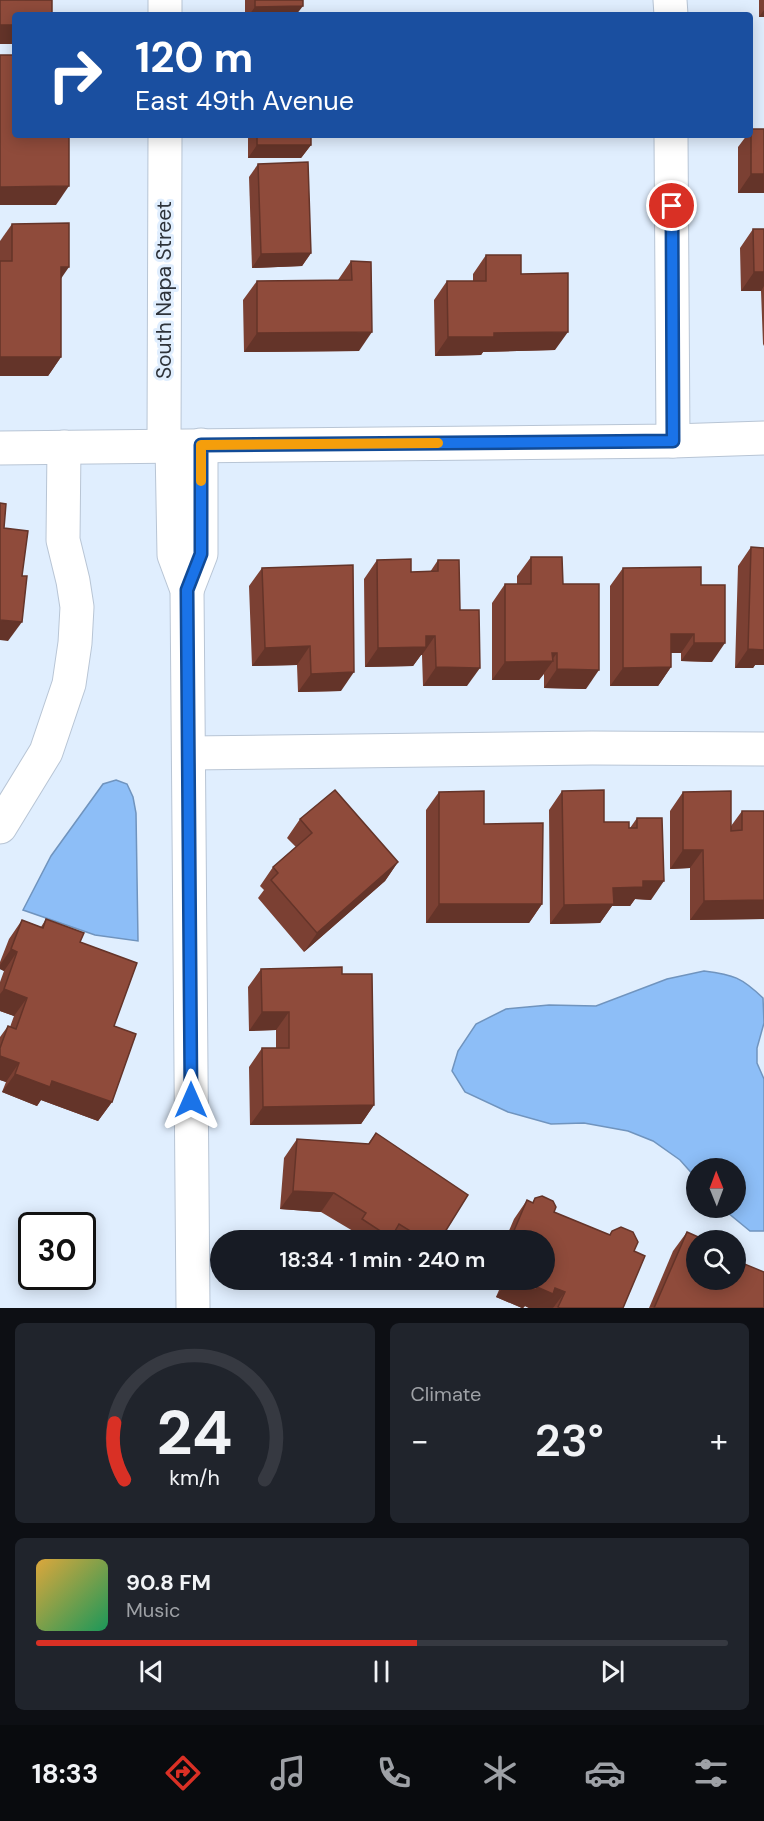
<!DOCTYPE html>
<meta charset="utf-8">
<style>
body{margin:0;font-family:"DM Sans",sans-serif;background:#20242c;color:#f1f3f6;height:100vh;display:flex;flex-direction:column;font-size:22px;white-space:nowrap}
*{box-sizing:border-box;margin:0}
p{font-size:20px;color:#9ea1a6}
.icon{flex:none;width:33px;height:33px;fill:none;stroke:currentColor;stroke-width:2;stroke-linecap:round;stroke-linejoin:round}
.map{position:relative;height:1308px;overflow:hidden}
.details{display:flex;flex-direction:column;gap:15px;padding:15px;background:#0d0f14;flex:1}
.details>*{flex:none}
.top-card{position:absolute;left:12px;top:12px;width:741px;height:126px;border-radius:6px;box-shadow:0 3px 15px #0003;background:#1a4fa0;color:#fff;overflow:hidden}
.needle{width:39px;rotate:359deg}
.fabs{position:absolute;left:686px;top:1158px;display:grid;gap:12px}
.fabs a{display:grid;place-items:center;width:60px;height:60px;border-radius:50%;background:#171b24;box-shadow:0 3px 15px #0003;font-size:30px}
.speed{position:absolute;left:18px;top:1212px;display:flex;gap:12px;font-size:30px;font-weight:700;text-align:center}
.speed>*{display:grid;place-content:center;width:78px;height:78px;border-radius:50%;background:#171b24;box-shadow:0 3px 15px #0003;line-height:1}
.speed .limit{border:3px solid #111;border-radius:9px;background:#fff;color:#111}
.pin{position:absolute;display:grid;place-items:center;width:51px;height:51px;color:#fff;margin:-26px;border:3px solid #fff;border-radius:50%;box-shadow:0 2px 6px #0007}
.me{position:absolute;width:66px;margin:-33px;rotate:0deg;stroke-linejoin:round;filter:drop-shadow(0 0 4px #0008)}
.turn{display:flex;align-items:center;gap:21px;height:126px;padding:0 24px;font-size:27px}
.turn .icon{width:78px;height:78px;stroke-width:2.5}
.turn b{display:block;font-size:42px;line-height:51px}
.big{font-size:45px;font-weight:600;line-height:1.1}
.details .widget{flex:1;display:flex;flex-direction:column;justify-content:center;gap:9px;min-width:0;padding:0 21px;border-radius:9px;background:#20242c}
.details .dial{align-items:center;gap:0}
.dial svg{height:156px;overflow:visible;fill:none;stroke:#363941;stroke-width:7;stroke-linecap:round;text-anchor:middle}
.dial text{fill:#f1f3f6;stroke:none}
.song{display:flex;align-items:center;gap:18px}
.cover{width:72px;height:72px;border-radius:9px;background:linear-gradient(135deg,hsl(40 70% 55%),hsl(150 70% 35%))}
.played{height:6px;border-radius:3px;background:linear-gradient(90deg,#d93025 55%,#363941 55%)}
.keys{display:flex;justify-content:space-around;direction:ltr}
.heat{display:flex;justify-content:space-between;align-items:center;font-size:33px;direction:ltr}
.details .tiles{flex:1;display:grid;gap:15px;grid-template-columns:1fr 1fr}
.widget:last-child{grid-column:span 2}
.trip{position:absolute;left:210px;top:1230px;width:345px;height:60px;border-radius:30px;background:#171b24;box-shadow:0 3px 15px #0003;font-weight:600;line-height:60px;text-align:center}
.tabs{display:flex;height:96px;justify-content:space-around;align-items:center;background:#090b0e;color:#9ea1a6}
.tabs .icon{width:42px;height:42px}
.tabs .active{color:#d93025}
.tabs b{font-size:27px;color:#f1f3f6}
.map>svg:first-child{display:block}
.water{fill:#8dbef7;stroke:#7094be;stroke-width:1.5}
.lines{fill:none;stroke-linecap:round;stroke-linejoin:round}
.minor-casing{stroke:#b8c5d5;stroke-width:35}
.minor{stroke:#fff;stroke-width:33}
.wall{fill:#7b4033}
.shaded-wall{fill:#643429}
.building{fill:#8f4b3b;stroke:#643429;stroke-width:1.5}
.route-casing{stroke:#114b97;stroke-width:15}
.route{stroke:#1a73e8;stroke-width:10}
.slow{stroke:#f59e0b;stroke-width:10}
.labels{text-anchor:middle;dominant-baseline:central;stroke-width:6;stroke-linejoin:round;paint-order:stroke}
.street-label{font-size:21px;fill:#2e333a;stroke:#e0eefe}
</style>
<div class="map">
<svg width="764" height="1308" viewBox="0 0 764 1308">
<rect width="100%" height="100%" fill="#e0eefe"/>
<!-- water -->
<g class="water">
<polygon points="116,780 127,784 133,797 136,813 138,941 95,935 23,910 51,856 103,784"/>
<path d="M704 971C734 975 741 977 763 998L764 1023 757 1048V1063L764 1079V1231H750L722 1208H735V1168H696V1178L680 1160 653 1141 628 1131 584 1123 551 1124 508 1112 465 1092 452 1071 458 1051 476 1024 506 1009 549 1005 596 1006 667 979Z"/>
</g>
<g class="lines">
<!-- minor casing -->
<g class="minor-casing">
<g id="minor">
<polyline points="670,0 671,15"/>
<polyline points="165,15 165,0"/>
<polyline points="671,135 673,441"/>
<polyline points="164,445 165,135"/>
<polyline points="172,445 174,555 187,590 193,1308"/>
<polyline points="0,448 673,441 764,438"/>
<polyline points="187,590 201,554 201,445"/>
<polyline points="189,753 592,748 764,749"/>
<polyline points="0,827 46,752 69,684 75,643 77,607 73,581 63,540 64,447"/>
</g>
</g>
<!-- minor -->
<use href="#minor" class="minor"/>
</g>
<!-- wall -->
<g class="wall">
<polygon points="245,0 303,0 296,15 245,15"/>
<rect x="759" y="0" width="5" height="17"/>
<polygon points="751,129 764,193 738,193 738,147 747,135 750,135 750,131"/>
<polygon points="248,135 311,135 311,145 301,158 248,158"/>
<polygon points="258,164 311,253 302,266 252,268 249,177"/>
<polygon points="12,224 61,278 61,357 48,376 0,376 0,241"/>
<polygon points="753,229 764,229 764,346 763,344 761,291 741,291 740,248"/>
<polygon points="486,255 521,274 555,350 483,352 481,355 435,356 434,300 447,281 473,281 473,274"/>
<polygon points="351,261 359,351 244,352 243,300 257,281 338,280"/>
<polygon points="751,547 764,548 764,665 755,665 753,668 735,668 738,566"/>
<polygon points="531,557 563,584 586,689 544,688 544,674 539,680 492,680 492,603 505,584 517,584 517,576"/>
<polygon points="377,560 411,572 430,572 438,560 460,610 467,686 423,686 422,655 421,655 413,666 365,667 364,579"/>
<polygon points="262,568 341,691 298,692 297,665 252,666 249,586"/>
<polygon points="623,568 701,585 712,662 681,661 681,653 671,653 671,667 658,686 610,686 610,586"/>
<polygon points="562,791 604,822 630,828 637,818 651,900 635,899 630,906 612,906 600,923 550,924 549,810"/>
<polygon points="439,792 484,824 542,904 529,923 426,923 426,810"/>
<polygon points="683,792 731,826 742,811 764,811 764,919 690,920 690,868 670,869 670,811"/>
<polygon points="300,819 398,862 385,881 304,952 258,898 264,890 260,886 273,867 296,847 287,838"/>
<polygon points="46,919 80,942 114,1026 112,1102 98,1121 41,1100 37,1106 2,1092 6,1082 0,1080 0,1037 8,1026 10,1027 14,1016 0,1011 0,982 4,971 0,969 0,962 9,939 22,920 41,927"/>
<polygon points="261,969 342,974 374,1105 361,1124 250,1125 249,1067 262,1048 276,1048 276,1030 249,1031 248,987"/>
<polygon points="376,1133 440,1240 352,1240 349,1238 353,1231 321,1212 280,1209 284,1158 297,1139 368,1144"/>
<polygon points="535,1198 554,1212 609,1235 612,1231 634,1251 623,1308 529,1308 525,1306 523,1308 522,1308 496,1297 499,1290 486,1284 488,1280 544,1280 544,1240 505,1240 514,1219 527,1200 532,1203"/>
<polygon points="687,1232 764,1308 649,1308 673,1251"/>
</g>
<!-- shaded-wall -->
<g class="shaded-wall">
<polygon points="303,6 296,15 249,15 255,7"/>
<polygon points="764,10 764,17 759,17"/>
<rect x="0" y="25" width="15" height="19"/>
<polygon points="257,145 311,145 301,158 248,158"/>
<polygon points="751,174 764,174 764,193 738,193"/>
<polygon points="69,186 56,205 0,205 0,187"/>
<polygon points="311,253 302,266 252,268 261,254"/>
<polygon points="61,267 69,267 56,286"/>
<polygon points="754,272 764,272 764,286 761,291 741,291"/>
<polygon points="372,332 359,351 244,352 257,333"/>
<polygon points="568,332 555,350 483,352 481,355 435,356 448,337 494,333"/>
<polygon points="0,357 61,357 48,376 0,376"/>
<polygon points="0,620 22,622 8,641 0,640"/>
<polygon points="671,634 694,634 681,653 658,653"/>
<polygon points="426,636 435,636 422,655 421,655 413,666 365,667 378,648"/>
<polygon points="694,643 725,643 712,662 681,661"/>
<polygon points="310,646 297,665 252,666 265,648"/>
<polygon points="748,649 764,649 764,665 755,665 753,668 735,668"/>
<polygon points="552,653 557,653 551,661 553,661 539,680 492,680 505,662"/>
<polygon points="436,667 480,668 467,686 423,686"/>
<polygon points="671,667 658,686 610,686 623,668"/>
<polygon points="557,669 599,670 586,689 544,688"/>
<polygon points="354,672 341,691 298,692 311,674"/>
<polygon points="683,850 703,850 690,868 670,869"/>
<polygon points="398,862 385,881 304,952 317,933"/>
<polygon points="643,881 664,881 651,900 635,899 630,906 612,906 600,923 550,924 564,905 613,888"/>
<polygon points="764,900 764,919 690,920 704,901"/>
<polygon points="439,904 542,904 529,923 426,923"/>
<polygon points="11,949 17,952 4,971 0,969 0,965"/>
<polygon points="4,989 27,998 14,1016 0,1011 0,994"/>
<polygon points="262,1012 289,1012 276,1030 249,1031"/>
<polygon points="0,1056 19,1063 6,1082 0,1080"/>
<polygon points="15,1074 52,1081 112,1102 98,1121 41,1100 37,1106 2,1092"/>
<polygon points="374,1105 361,1124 250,1125 263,1107"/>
<polygon points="293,1191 334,1193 321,1212 280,1209"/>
<polygon points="489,1280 506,1280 499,1290 486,1284"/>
<polygon points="508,1280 512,1280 537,1287 555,1288 565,1292 553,1308 529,1308 525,1306 523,1308 522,1308 496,1297"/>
</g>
<!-- building -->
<g class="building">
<polygon points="0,0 52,0 52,15 15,15 15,25 0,25"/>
<polygon points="255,0 303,0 303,6 255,7"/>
<polygon points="0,55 15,55 15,135 69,135 69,186 0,187"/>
<rect x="751" y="129" width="13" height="45"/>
<rect x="257" y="135" width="54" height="10"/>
<polygon points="308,162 311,253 261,254 258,164"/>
<polygon points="69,223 69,267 61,267 61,357 0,357 0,261 12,261 12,224"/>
<polygon points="753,229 764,229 764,272 754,272"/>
<polygon points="486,255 521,255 521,274 568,273 568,332 494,333 494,337 448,337 447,281 486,281"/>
<polygon points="351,261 371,262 372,332 257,333 257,281 352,280"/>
<polygon points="0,503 6,504 4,528 28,531 22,576 27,576 22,622 0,620"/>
<polygon points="751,547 764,548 764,650 748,649"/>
<polygon points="531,557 562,557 563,584 599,584 599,670 557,669 557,653 552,653 553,661 505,662 505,584 531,584"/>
<polygon points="411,559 411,572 438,571 438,560 459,560 460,610 479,610 480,668 436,667 435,636 426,636 426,647 378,648 377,560"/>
<polygon points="353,565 354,672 311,674 310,646 265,648 262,568"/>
<polygon points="701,567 701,585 725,585 725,643 694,643 694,634 671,634 671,667 623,668 623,568"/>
<polygon points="335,790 398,862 317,933 271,880 278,873 273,867 312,833 300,819"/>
<polygon points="604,790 604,822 629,822 629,828 637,828 637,818 662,818 664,881 643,881 643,887 613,888 614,904 564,905 562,791"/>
<polygon points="484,791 484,824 543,823 542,904 439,904 439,792"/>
<polygon points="731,791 731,831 742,830 742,811 764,811 764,900 704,901 703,850 683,850 683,792"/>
<polygon points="46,919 84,933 80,942 137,963 114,1026 136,1034 112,1102 52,1081 50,1087 15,1074 19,1063 0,1056 0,1048 8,1026 16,1029 27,998 4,989 17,952 11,949 22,920 43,928"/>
<polygon points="342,967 342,974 372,974 374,1105 263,1107 262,1048 289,1048 289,1012 262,1012 261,969"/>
<polygon points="376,1133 468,1195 440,1240 425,1240 399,1224 391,1238 362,1219 366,1213 334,1193 293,1191 297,1139 369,1144"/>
<polygon points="542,1196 553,1201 556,1207 554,1212 610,1235 612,1231 621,1227 633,1232 638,1242 634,1251 645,1256 623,1308 560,1308 558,1307 565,1292 555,1288 553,1294 537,1287 536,1290 512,1280 544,1280 544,1240 510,1240 527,1200 533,1203 535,1198"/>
<polygon points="687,1232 705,1240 696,1240 696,1280 735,1280 735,1260 764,1272 764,1308 654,1308"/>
</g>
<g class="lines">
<!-- route casing -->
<g class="route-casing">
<polyline id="route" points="191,1100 187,590 201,554 201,445 673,441 672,206"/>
</g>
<!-- route -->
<use href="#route" class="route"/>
<!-- slow -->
<polyline class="slow" points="201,481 201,445 438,443"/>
</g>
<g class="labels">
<!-- street labels -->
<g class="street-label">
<text transform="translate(164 290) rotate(-90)">South Napa Street</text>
</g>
</g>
</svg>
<div class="fabs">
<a><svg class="needle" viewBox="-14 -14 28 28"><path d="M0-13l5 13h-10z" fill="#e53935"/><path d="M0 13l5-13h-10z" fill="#9ea1a6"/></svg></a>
<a><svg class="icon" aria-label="search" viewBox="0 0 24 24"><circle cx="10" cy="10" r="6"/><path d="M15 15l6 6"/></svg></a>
</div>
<div class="speed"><div class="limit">30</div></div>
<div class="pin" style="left:672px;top:206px;background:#d93025"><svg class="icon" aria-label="arrive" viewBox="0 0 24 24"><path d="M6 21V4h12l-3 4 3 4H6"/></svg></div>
<svg class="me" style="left:191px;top:1100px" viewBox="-20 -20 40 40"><path d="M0-17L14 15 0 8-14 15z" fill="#1a73e8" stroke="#fff" stroke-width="4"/></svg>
<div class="trip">18:34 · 1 min · 240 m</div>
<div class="top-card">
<div class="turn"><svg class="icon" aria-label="right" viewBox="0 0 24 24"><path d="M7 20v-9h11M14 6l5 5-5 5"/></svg><div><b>120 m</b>East 49th Avenue</div></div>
</div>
</div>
<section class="details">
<div class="tiles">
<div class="widget dial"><svg viewBox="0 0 100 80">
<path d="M14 69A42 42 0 1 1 86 69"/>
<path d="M14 69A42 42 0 0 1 9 40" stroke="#d93025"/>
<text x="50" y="56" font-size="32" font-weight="700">24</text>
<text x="50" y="72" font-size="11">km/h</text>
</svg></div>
<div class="widget"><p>Climate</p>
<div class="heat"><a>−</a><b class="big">23°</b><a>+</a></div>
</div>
<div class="widget">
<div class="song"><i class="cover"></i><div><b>90.8 FM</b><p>Music</p></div></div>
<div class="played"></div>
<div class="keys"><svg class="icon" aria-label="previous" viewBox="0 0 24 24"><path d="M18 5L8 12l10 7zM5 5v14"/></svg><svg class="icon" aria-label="pause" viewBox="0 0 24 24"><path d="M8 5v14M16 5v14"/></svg><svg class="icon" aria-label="next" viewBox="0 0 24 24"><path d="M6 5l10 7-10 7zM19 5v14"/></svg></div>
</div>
</div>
</section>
<nav class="tabs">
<b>18:33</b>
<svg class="icon active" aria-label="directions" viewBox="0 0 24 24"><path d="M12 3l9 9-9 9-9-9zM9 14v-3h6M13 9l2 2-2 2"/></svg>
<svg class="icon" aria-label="music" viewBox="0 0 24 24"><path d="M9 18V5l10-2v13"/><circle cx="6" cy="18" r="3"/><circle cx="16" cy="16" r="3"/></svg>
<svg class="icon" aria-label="phone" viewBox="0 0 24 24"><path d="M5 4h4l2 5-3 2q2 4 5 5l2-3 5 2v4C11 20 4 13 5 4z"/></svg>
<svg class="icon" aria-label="climate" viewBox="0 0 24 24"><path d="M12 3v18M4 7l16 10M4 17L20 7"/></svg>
<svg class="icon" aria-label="car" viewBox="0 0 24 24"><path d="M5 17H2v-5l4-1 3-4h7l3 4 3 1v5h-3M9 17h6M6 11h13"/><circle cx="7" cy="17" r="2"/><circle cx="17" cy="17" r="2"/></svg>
<svg class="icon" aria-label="filters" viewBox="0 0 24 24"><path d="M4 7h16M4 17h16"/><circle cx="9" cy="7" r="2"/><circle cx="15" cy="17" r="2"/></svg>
</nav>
